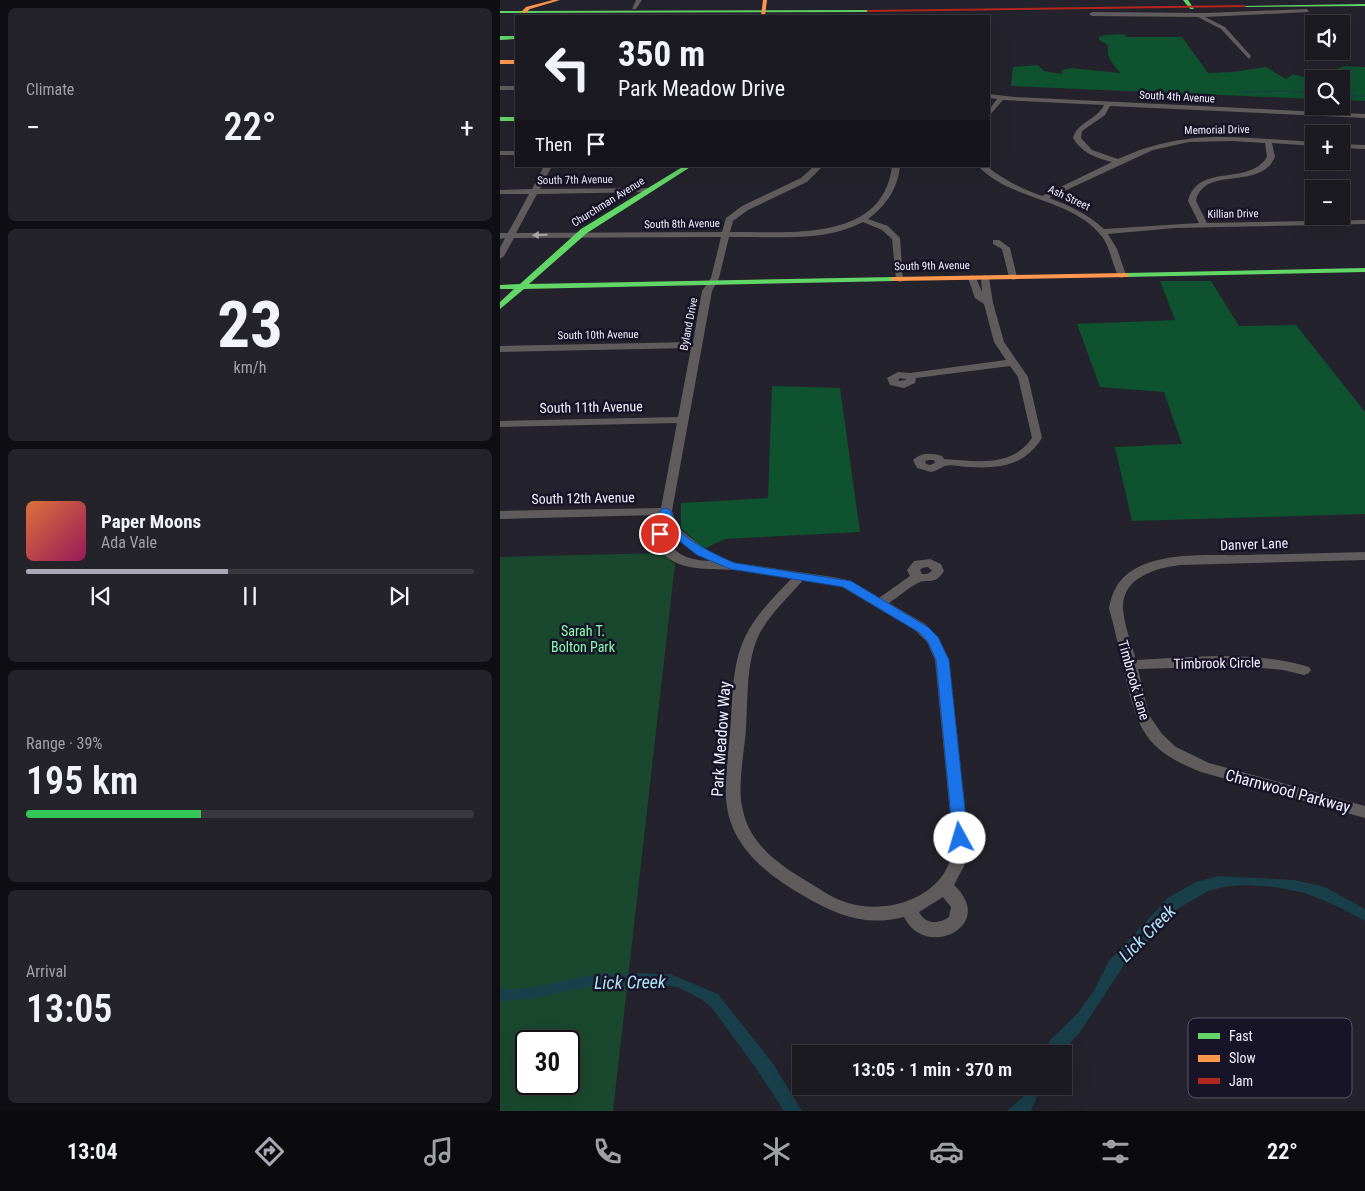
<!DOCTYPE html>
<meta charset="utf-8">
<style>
body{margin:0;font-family:"Roboto Condensed",sans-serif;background:#24232a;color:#f1f3f6;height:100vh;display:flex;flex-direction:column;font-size:19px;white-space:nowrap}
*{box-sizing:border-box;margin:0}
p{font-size:16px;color:#a0a1a5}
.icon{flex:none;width:28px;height:28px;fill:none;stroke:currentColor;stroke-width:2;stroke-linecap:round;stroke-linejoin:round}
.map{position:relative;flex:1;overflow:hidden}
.drawer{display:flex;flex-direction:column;gap:8px;padding:8px;background:#0f0e12;width:500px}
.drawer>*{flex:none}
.banner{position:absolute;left:15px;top:15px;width:475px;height:152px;border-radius:0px;box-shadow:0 5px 20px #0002,0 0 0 1px #39383f;background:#1b1a21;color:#f1f3f6;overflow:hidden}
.fabs{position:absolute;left:805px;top:15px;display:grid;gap:10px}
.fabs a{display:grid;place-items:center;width:45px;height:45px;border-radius:0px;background:#1b1a21;box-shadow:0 5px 20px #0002,0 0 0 1px #39383f;font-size:25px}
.speed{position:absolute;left:15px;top:1030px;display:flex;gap:10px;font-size:25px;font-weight:700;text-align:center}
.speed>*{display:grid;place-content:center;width:65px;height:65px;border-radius:50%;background:#1b1a21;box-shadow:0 5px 20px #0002,0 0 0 1px #39383f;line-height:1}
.speed .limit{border:2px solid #111;border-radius:8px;background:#fff;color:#111}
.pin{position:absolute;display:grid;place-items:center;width:42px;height:42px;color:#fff;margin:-21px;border:2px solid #fff;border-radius:50%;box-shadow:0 1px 5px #0007}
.me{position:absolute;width:55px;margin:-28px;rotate:354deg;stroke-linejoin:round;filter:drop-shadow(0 0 4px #0008)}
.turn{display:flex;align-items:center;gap:18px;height:105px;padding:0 20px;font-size:22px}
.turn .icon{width:65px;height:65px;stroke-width:2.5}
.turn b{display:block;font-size:35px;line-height:42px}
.then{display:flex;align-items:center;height:48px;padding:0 20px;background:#0003;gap:10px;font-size:19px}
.big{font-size:38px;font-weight:600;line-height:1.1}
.drawer .card{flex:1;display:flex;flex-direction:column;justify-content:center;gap:8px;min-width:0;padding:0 18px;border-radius:8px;background:#24232a}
.drawer .dial{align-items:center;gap:0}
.dial b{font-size:65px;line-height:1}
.song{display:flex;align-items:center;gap:15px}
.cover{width:60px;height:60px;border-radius:8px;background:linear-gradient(135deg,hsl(20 70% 55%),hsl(330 70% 35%))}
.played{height:5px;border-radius:2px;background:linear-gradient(90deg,#a9a7b4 45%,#39383f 45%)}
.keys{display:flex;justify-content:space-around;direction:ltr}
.heat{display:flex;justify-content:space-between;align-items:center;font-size:28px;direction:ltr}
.charge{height:8px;border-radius:4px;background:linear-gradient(90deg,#34c759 39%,#39383f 0)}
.trip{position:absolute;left:292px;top:1045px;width:280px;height:50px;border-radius:0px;background:#1b1a21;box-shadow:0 5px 20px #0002,0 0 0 1px #39383f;font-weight:600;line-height:50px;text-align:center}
.tab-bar{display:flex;height:80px;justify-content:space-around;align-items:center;background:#0b0a0d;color:#a0a1a5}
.tab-bar .icon{width:35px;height:35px}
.tab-bar .active{color:#a9a7b4}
.tab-bar b{font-size:22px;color:#f1f3f6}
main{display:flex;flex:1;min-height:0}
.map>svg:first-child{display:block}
.green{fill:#19482e;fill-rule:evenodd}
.forest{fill:#0e5230}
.water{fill:#193f4a}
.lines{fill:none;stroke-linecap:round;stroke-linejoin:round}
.stream{stroke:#193f4a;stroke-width:1}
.street{fill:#605c5d;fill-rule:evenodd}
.fast{fill:#63d668;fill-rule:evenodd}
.slow{fill:#ff974d;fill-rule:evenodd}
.jam{fill:#b3261e;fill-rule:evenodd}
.oneway{fill:#a8a6ad}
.route{fill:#1a73e8;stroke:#114b97}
.labels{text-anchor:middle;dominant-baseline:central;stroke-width:5;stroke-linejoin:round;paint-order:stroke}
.far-street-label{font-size:11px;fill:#f1effd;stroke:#181427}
.street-label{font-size:14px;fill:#f1effd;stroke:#181427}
.park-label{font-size:14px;fill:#86ffb1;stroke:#181427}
.near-street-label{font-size:16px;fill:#f1effd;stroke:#181427}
.near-water-label{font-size:18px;font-style:italic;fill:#ace4f5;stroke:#181427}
.key{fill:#181427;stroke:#595667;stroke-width:1}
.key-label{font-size:14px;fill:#f1effd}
</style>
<main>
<section class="drawer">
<div class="card"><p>Climate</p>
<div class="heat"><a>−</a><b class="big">22°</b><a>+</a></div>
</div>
<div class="card dial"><b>23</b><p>km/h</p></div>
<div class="card">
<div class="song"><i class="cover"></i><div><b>Paper Moons</b><p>Ada Vale</p></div></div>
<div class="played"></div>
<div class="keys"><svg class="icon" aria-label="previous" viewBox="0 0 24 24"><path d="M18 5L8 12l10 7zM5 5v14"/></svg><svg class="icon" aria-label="pause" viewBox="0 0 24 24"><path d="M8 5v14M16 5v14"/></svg><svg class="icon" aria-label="next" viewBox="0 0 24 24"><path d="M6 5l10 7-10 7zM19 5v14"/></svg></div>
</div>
<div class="card"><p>Range · 39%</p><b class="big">195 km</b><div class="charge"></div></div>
<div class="card"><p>Arrival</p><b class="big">13:05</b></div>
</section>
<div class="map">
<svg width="865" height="1111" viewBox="0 0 865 1111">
<rect width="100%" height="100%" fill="#24222c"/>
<!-- green -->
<path class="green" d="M161 553 175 564 113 1111H0V557ZM26 1041H69V1084H26Z"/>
<!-- forest -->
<g class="forest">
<path d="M624 34 627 37H682L708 73 733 72 766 67 786 79 793 74 811 79 844 66 865 67V101L841 100V79H814V99L511 86 513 67 538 65 544 71 562 74V70L571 68 620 73C613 64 606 58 608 45L599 40V37L605 35Z"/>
<polygon points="660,281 711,281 739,326 796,325 865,412 865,514 632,521 615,447 682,444 664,392 600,387 577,324 675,320"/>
<polygon points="272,386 340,388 360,532 225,539 204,549 181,528 181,503 268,498"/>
</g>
<!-- water -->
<g class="water">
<polygon points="719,876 794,880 825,887 865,909 865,921 837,906 805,893 776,887 743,885 724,887 708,891 676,910 648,942 626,962 580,1032 560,1054 542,1054 551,1039 577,1014 595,989 609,961 668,898 696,882"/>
<polygon points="137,973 170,974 218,994 274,1065 302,1111 284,1111 255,1067 212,1008 201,999 178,987 133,982 93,986 30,999 0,1001 0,990 35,987 97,974"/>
<polygon points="531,1086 541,1086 531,1111 507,1111 525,1095"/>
</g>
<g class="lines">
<!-- stream -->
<g class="stream">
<polyline points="742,92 789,91 814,94"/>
<polyline points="841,96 865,96"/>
</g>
<!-- street -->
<g class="street">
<polygon points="136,0 142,0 136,9 132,9"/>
<polygon points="807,9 809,12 705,17 725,27 751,56 749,59 721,29 698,17 592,16 589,14 592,12 705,13"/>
<rect x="0" y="86" width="16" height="4"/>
<path d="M489 94 514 97 865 114V118L610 106 605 115 582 131 581 138 592 150 618 159C687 127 741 138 814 142V146L772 143 775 157C773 160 771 165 768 167 748 186 703 169 696 201L707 223 865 220V224L675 228 608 234 617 249 626 275 622 278 619 277C612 265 611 250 603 238 573 197 512 202 478 166H487C503 180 521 188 542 196L612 162C596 158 582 153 573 138 578 121 596 121 604 105L503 100 489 116V110L497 99 489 98ZM731 141 765 143 767 157C748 187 698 162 688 201L699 223 604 229C588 214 570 206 549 198L653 150 689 142Z"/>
<polygon points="841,144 865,145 865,149 841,148"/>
<rect x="0" y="151" width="16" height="4"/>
<path d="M44 166H52L40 189 150 188 154 190 150 192 37 194 16 233 222 232 226 218 242 206 301 178 314 166H323L307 182 248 210 233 221 230 232C286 231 383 244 392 166H400C398 188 386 206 368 219L388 226 400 238 403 281 400 282 396 279 392 239 382 230 363 222C323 243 272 236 229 237L219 278 212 291 172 511 177 527 205 549 230 562 333 577 351 581 379 598 410 576 407 570 414 561 430 559 441 564 444 571C434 587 427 577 416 584 407 589 398 597 389 603L425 624 438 637 449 660 469 844 464 866 454 885C498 926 425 961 404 917 366 927 336 915 304 896 266 874 228 845 226 797 225 776 228 755 230 733 233 702 231 666 245 637 256 614 275 596 292 578 273 575 253 572 234 570 207 568 167 573 156 541 153 532 154 523 158 515L0 519V511L161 508 177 423 0 427V421L178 417 191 348 0 352V346L193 342 202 291 211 278 221 237 14 238 4 256 0 259V248L5 238 0 239V233H8L29 194H0V190L32 189ZM166 531 197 555 210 561C189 560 170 555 166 531ZM428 567 432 571 427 574H422L420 570 422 568ZM304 579 342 587 415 630 427 642 435 660 453 844C451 850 451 857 449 863 435 901 381 915 345 902 332 898 320 889 308 882 286 869 262 853 250 830 245 821 243 811 241 801 239 777 244 753 246 729 248 699 246 667 257 639 267 616 288 598 304 579ZM443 897 451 907 449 917C438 925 425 924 419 912Z"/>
<polygon points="493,240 499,240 510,248 517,277 516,279 513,280 509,277 502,249 493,244"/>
<path d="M472 275 476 278 482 292 481 278 485 275 489 278 493 303 504 342 528 377 542 438C524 466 500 469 468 467 461 467 451 464 445 466 440 468 436 471 431 472L417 468 413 460C422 452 431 453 442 456L444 459C475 461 512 468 532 438L518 377 510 366 416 378 415 383 404 388 390 385 387 378 398 372 410 373 506 360 494 342 484 304 475 298 468 278ZM400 378 405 379 406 380 398 381ZM429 460H434L435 463 430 465 426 464 425 461Z"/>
<path d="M865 552V560L680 565C656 568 623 577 623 607 623 622 632 645 636 660 693 657 752 650 809 667L811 670 809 673 804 675 783 670 740 666 638 669 649 715 662 734 676 747 709 763 865 806V818L701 772C645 750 638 730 625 675 620 653 615 630 609 608 612 592 618 579 633 570 665 551 710 556 746 555 786 554 825 553 865 552Z"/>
</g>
<!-- fast -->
<g class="fast">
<polygon points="683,0 688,0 694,9 690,9"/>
<polygon points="865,4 865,6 744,7 742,6"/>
<polygon points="370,10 368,12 0,13 0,11"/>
<polygon points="0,36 16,36 16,39 0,40"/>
<rect x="0" y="117" width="16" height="4"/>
<polygon points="184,166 192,166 87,233 29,284 394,277 398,279 394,281 24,289 0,309 0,302 14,289 0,289 0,285 20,284 81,229"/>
<polygon points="865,268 865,272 625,277 621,275 625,273"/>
</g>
<!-- slow -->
<g class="slow">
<polygon points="53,0 60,0 30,9 25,13 21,12 26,7"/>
<polygon points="263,0 267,0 265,16 261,16"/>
<rect x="0" y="60" width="16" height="4"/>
<polygon points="625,273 629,275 628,277 394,281 390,279 394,277"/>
</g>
<!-- jam -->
<polygon class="jam" points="744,5 746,7 368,12 366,11 368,10"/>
</g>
<!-- one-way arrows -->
<defs><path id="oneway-solid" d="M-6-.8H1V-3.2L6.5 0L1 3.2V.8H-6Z" transform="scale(1.25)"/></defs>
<use class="oneway" href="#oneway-solid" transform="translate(40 235) rotate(179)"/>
<!-- route -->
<path class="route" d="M166 508 171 511C173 516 174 522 176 526 182 539 222 558 235 563L351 581 428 627 438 637 449 660 468 838 465 842 460 844 455 842 453 838 436 660 428 642 420 633 343 587 230 569 197 555 166 530 164 537H157L155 519 162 509Z"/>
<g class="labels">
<!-- far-street labels -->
<g class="far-street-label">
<text transform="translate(677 97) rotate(3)">South 4th Avenue</text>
<text transform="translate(717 130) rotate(-1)">Memorial Drive</text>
<text transform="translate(75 180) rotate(-1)">South 7th Avenue</text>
<text transform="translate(569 198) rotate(25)">Ash Street</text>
<text transform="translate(108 202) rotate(-32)">Churchman Avenue</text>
<text transform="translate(733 214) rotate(-1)">Killian Drive</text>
<text transform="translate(182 224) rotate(-1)">South 8th Avenue</text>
<text transform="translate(432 266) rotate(-1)">South 9th Avenue</text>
<text transform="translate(189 324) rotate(-79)">Byland Drive</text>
<text transform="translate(98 335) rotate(-1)">South 10th Avenue</text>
</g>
<!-- street labels -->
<g class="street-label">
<text transform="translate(91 407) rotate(-1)">South 11th Avenue</text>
<text transform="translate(83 498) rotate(-1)">South 12th Avenue</text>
<text transform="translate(754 544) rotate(-2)">Danver Lane</text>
<text transform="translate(717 663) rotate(-1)">Timbrook Circle</text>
<text transform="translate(634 680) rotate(74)">Timbrook Lane</text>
</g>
<!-- park labels -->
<g class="park-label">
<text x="83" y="631">Sarah T.<tspan x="83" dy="16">Bolton Park</tspan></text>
</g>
<!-- near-street labels -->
<g class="near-street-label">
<text transform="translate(221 739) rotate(-86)">Park Meadow Way</text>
<text transform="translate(788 791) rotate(15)">Charnwood Parkway</text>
</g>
<!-- near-water labels -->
<g class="near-water-label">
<text transform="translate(647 933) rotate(-45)">Lick Creek</text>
<text transform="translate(130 982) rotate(-1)">Lick Creek</text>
</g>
</g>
<!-- legend -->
<rect x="688" y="1018" width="164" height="80" rx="8" class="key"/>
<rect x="698" y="1033" width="22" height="6" fill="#63d668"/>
<rect x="698" y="1055" width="22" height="7" fill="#ff974d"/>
<rect x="698" y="1078" width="22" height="6" fill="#b3261e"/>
<g class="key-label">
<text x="729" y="1041">Fast</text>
<text x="729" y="1063">Slow</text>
<text x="729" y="1086">Jam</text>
</g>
</svg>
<div class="fabs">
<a><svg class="icon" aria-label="sound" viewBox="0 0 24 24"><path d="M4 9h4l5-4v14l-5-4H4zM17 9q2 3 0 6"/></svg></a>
<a><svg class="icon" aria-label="search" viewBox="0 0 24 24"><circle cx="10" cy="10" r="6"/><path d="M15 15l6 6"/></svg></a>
<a>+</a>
<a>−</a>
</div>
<div class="speed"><div class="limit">30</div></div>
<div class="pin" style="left:160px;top:534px;background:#d93025"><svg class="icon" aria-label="arrive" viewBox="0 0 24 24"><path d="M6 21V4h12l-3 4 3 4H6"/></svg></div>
<svg class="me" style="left:460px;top:838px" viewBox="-20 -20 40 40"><circle r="19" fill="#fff"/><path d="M0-13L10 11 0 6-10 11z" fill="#1a73e8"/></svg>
<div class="trip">13:05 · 1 min · 370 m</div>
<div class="banner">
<div class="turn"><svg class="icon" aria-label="left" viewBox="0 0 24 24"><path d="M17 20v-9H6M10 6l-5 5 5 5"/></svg><div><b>350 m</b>Park Meadow Drive</div></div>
<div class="then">Then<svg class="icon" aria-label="arrive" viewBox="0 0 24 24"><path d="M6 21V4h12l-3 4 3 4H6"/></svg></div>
</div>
</div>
</main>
<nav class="tab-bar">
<b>13:04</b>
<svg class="icon active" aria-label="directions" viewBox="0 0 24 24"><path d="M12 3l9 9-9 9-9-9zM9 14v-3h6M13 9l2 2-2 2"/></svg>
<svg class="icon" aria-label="music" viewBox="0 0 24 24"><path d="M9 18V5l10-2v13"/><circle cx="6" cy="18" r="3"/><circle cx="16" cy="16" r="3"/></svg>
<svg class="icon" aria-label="phone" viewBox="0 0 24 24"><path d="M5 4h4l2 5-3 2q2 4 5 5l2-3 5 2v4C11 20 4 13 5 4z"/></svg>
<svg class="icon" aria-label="climate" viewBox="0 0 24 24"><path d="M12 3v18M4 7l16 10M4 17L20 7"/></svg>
<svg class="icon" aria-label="car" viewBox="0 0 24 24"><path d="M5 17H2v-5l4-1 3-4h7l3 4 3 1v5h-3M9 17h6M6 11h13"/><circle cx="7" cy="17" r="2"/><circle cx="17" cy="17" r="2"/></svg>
<svg class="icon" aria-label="filters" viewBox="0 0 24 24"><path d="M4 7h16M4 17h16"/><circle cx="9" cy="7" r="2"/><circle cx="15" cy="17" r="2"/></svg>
<b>22°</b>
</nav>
